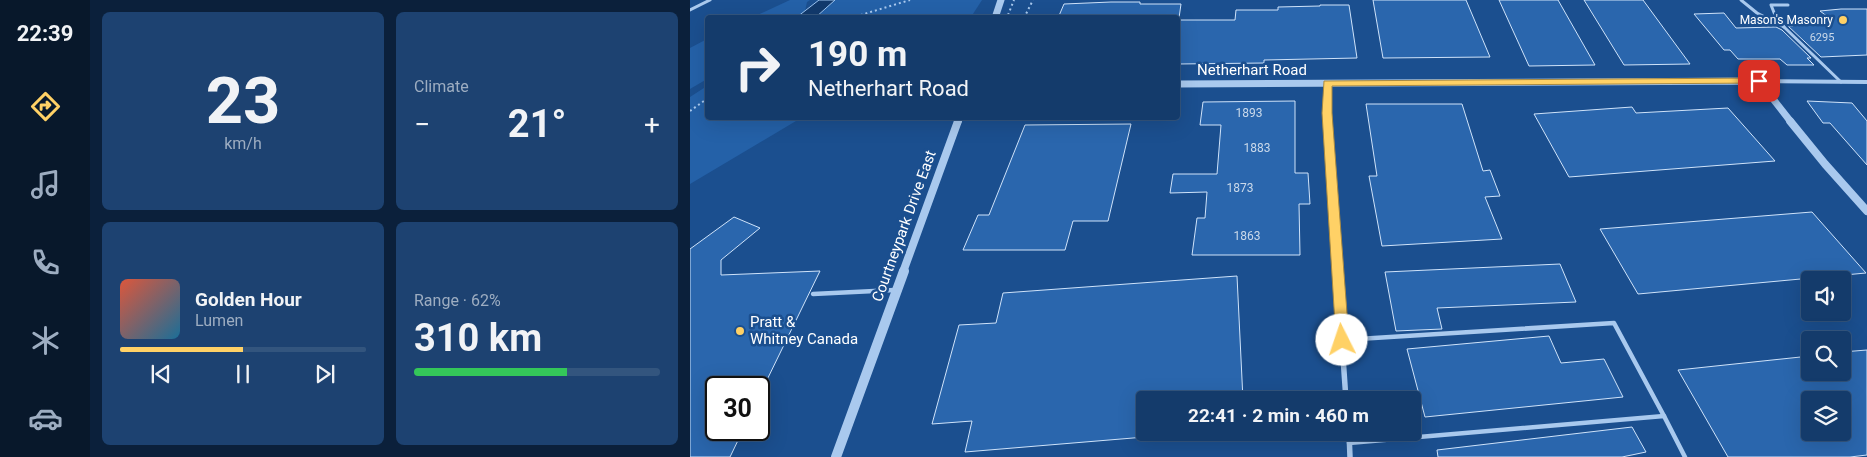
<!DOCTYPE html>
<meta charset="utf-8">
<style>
body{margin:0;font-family:Roboto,sans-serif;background:#1d4271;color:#f1f3f6;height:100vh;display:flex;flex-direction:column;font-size:19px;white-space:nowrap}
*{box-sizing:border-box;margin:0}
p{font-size:16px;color:#9dadc1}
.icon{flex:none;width:28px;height:28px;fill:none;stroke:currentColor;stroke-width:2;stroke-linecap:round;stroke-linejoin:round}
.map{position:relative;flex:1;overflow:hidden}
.details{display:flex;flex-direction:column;gap:12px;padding:12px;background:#0b203b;width:600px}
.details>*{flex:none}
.banner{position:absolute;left:15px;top:15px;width:475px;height:105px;border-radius:5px;box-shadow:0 5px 20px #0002,0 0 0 1px #33557e;background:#143b6b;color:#f1f3f6;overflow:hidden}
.fabs{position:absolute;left:1111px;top:271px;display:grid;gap:10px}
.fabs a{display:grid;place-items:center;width:50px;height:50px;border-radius:5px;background:#143b6b;box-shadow:0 5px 20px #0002,0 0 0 1px #33557e;font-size:25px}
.speed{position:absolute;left:15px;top:376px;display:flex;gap:10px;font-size:25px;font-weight:700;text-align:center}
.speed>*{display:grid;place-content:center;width:65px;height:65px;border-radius:50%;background:#143b6b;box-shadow:0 5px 20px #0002,0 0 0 1px #33557e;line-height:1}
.speed .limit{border:2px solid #111;border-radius:8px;background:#fff;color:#111}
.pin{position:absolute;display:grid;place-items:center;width:42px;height:42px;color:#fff;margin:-21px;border-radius:10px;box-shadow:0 2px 8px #0006}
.me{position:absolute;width:55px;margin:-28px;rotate:356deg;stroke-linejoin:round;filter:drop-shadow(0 0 4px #0008)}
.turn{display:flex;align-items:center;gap:18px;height:105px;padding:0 20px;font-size:22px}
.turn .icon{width:65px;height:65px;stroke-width:2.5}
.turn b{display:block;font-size:35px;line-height:42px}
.big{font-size:38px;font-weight:700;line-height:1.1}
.details .widget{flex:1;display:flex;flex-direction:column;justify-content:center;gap:8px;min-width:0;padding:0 18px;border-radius:8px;background:#1d4271}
.details .dial{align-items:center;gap:0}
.dial b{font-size:65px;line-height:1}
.song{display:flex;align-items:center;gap:15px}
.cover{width:60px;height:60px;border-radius:8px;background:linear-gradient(135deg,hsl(10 70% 55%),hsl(200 70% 35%))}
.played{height:5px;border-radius:2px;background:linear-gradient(90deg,#ffd166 50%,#33557e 50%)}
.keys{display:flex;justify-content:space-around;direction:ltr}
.heat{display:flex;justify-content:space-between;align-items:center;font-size:28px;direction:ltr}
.charge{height:8px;border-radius:4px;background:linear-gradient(90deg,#34c759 62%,#33557e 0)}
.details .tiles{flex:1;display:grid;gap:12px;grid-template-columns:repeat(2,1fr)}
.trip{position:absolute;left:446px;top:391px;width:285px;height:50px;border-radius:5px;background:#143b6b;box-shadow:0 5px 20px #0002,0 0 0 1px #33557e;font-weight:700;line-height:50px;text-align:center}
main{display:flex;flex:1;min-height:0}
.tab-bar{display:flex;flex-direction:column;width:90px;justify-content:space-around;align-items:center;background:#08182b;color:#9dadc1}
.tab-bar .icon{width:35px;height:35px}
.tab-bar .on{color:#ffd166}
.tab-bar b{font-size:22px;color:#f1f3f6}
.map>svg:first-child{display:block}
.green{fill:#2461a8}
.water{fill:#123a6d;stroke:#9cc4f0}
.building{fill:#2a66ad;stroke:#cfe3fa;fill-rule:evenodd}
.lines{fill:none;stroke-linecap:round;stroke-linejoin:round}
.path{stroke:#a9c9ee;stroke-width:2;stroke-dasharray:2 3;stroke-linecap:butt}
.service-far1{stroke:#a9c9ee;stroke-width:3}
.service{stroke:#a9c9ee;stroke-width:4.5}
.minor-far2{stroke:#a9c9ee;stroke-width:4}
.minor-far1{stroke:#a9c9ee;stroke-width:5}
.minor{stroke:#a9c9ee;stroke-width:5.5}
.tertiary-far2{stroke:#a9c9ee;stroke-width:7}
.tertiary-far1{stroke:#a9c9ee;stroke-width:8}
.tertiary{stroke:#a9c9ee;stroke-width:10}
.route{fill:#ffd166;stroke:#a68842}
.poi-dot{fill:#ffd166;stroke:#1b4f8f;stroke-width:2}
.labels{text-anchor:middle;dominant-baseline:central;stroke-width:5;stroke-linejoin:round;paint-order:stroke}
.far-number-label{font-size:11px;fill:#cad9ea}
.far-poi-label{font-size:12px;fill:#fff;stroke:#1b4f8f;text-anchor:end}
.number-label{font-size:12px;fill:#cad9ea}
.street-label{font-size:15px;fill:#fff;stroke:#1b4f8f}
.poi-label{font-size:15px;fill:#fff;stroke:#1b4f8f;text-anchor:start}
</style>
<main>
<nav class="tab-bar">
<b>22:39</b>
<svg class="icon on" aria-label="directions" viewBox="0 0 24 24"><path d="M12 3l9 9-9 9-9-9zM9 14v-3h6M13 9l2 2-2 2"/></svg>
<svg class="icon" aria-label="music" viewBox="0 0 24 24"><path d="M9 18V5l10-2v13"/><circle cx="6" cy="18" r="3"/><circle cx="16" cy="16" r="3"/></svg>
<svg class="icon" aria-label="phone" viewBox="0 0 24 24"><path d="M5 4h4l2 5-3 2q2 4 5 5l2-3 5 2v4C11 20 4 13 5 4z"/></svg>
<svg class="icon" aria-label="climate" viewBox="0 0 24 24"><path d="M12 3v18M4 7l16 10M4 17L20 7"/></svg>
<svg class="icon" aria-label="car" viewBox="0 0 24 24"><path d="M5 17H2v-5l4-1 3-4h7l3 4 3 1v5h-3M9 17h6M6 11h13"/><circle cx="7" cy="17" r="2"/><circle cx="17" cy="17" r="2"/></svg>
</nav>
<section class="details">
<div class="tiles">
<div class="widget dial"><b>23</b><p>km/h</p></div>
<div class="widget"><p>Climate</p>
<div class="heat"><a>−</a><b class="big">21°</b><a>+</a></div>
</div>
<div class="widget">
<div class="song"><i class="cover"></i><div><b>Golden Hour</b><p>Lumen</p></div></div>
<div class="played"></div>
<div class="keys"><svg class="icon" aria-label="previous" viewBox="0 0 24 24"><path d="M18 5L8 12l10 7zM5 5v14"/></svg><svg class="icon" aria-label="pause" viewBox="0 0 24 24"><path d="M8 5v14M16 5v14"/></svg><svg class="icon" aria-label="next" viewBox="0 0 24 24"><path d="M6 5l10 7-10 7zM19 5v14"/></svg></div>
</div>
<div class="widget"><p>Range · 62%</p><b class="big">310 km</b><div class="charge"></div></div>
</div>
</section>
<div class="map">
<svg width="1177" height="457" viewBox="0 0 1177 457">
<rect width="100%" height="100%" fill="#1b4f8f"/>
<!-- green -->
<g class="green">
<polygon points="100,0 120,0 117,2 114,16 61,18"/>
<polygon points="138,0 292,0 281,17 121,18"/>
<polygon points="17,39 17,79 0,89 0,48"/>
<polygon points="17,86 18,118 111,118 0,184 0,97"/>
</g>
<!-- water -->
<polygon class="water" points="129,0 145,0 126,17 107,17"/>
<!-- building -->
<g class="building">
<polygon points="683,0 776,0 800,57 693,58"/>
<polygon points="809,0 868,0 905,65 839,66"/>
<polygon points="894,0 953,0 1000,64 934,65"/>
<polygon points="421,2 450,2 450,4 491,4 489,18 368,18 374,4"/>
<polygon points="630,5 659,5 667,58 574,60 574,63 488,64 488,20 545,20 546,10 588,10 588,7 630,6"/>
<polygon points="1151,9 1177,9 1177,55 1131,57 1098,26 1103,26 1095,19 1138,17 1130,11"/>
<polygon points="1034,13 1046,28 1086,27 1092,30 1121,58 1117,58 1124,65 1097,65 1090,59 1048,59 1040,50 1034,50 1004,14"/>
<polygon points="605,101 605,173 618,173 620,204 609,204 610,255 502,255 507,218 515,218 517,192 480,193 483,174 527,174 531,125 510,125 513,102"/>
<polygon points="1117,101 1162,103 1177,121 1177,165 1140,123 1133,123"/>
<polygon points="676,104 772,104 793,171 800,170 810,196 795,197 812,239 692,246 679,176 687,176"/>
<polygon points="942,107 946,113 1038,108 1085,161 879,177 844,114"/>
<polygon points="441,124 418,221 383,221 375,250 273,250 288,215 299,215 335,125"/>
<polygon points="1122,212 1176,273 948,294 910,229"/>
<polygon points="44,217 70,228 31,260 31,275 130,271 73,388 26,388 26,430 53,430 40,457 0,457 0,249"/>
<polygon points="870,264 886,302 747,308 752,329 706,331 695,272"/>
<polygon points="547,276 553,400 455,400 455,437 275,452 282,421 242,424 269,325 306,323 313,293"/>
<polygon points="859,336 871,363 914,359 933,397 735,417 717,349"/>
<path d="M1177 350V455L1160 457H1038L988 370 1120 356V372H1152V352ZM1120 400H1152V432H1120Z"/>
<polygon points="942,427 956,452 932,457 748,457 747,450"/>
</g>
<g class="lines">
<!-- path -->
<g class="path">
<polyline points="318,15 324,0"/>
<polyline points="161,18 220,0"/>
<polyline points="334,18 343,0"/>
<polyline points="0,111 18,98"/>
</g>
<!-- service-far1 -->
<g class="service-far1">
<polyline points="1051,0 1067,13 1094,27 1151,82"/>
<polyline points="0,10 20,0"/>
<polyline points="1094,27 1085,15 1081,5 1098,5"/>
</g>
<!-- service -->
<g class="service">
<polyline points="123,294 205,290"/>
<polyline points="652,340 924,323 974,416"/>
<polyline points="659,443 974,416 995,457"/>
</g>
<!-- minor-far2 -->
<g class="minor-far2">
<polyline points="1069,81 1177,82"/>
<polyline points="637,83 638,122"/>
</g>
<!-- minor-far1 -->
<polyline class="minor-far1" points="637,121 648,272"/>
<!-- minor -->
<g class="minor">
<polyline points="647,271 656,400"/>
<polyline points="659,432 660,457"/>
</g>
<!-- tertiary-far2 -->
<g class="tertiary-far2">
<polyline points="305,18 311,0"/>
<polyline points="488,84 1069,81 1101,122"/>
<polyline points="268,122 269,118"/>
</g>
<!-- tertiary-far1 -->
<g class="tertiary-far1">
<polyline points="1100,121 1135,164 1177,211"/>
<polyline points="213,272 268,121"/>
</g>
<!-- tertiary -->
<polyline class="tertiary" points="146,457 214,271"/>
</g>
<!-- route -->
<polygon class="route" points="1069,78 1073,79 1073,83 642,86 642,113 659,340 657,344 652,346 647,344 646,340 632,113 634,81"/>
<!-- markers -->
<g class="poi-dot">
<circle cx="1153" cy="20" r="5"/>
<circle cx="50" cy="331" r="5"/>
</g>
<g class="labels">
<!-- far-number labels -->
<g class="far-number-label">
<text x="1132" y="37">6295</text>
</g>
<!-- far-poi labels -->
<g class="far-poi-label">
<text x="1143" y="20">Mason's Masonry</text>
</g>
<!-- number labels -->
<g class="number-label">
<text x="559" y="113">1893</text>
<text x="567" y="148">1883</text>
<text x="550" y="188">1873</text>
<text x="557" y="236">1863</text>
</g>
<!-- street labels -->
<g class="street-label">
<text x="562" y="70">Netherhart Road</text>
<text transform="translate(214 226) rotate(-70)">Courtneypark Drive East</text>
</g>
<!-- poi labels -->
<g class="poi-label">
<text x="60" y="322">Pratt &amp;<tspan x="60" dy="17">Whitney Canada</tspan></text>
</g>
</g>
</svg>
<div class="fabs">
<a><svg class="icon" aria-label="sound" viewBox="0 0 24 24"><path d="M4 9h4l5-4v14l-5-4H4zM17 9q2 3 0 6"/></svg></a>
<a><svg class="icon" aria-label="search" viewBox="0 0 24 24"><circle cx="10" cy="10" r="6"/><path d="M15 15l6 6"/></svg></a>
<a><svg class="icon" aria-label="layers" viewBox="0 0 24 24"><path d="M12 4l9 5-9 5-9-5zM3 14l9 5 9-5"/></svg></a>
</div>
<div class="speed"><div class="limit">30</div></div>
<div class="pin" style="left:1069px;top:81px;background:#d93025"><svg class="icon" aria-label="arrive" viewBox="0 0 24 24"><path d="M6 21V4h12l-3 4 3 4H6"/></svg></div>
<svg class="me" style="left:652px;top:340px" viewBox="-20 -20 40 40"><circle r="19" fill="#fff"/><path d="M0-13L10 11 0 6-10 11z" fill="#ffd166"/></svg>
<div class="trip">22:41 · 2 min · 460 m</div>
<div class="banner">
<div class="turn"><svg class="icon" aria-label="right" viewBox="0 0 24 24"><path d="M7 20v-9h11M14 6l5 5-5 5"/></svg><div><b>190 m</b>Netherhart Road</div></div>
</div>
</div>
</main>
